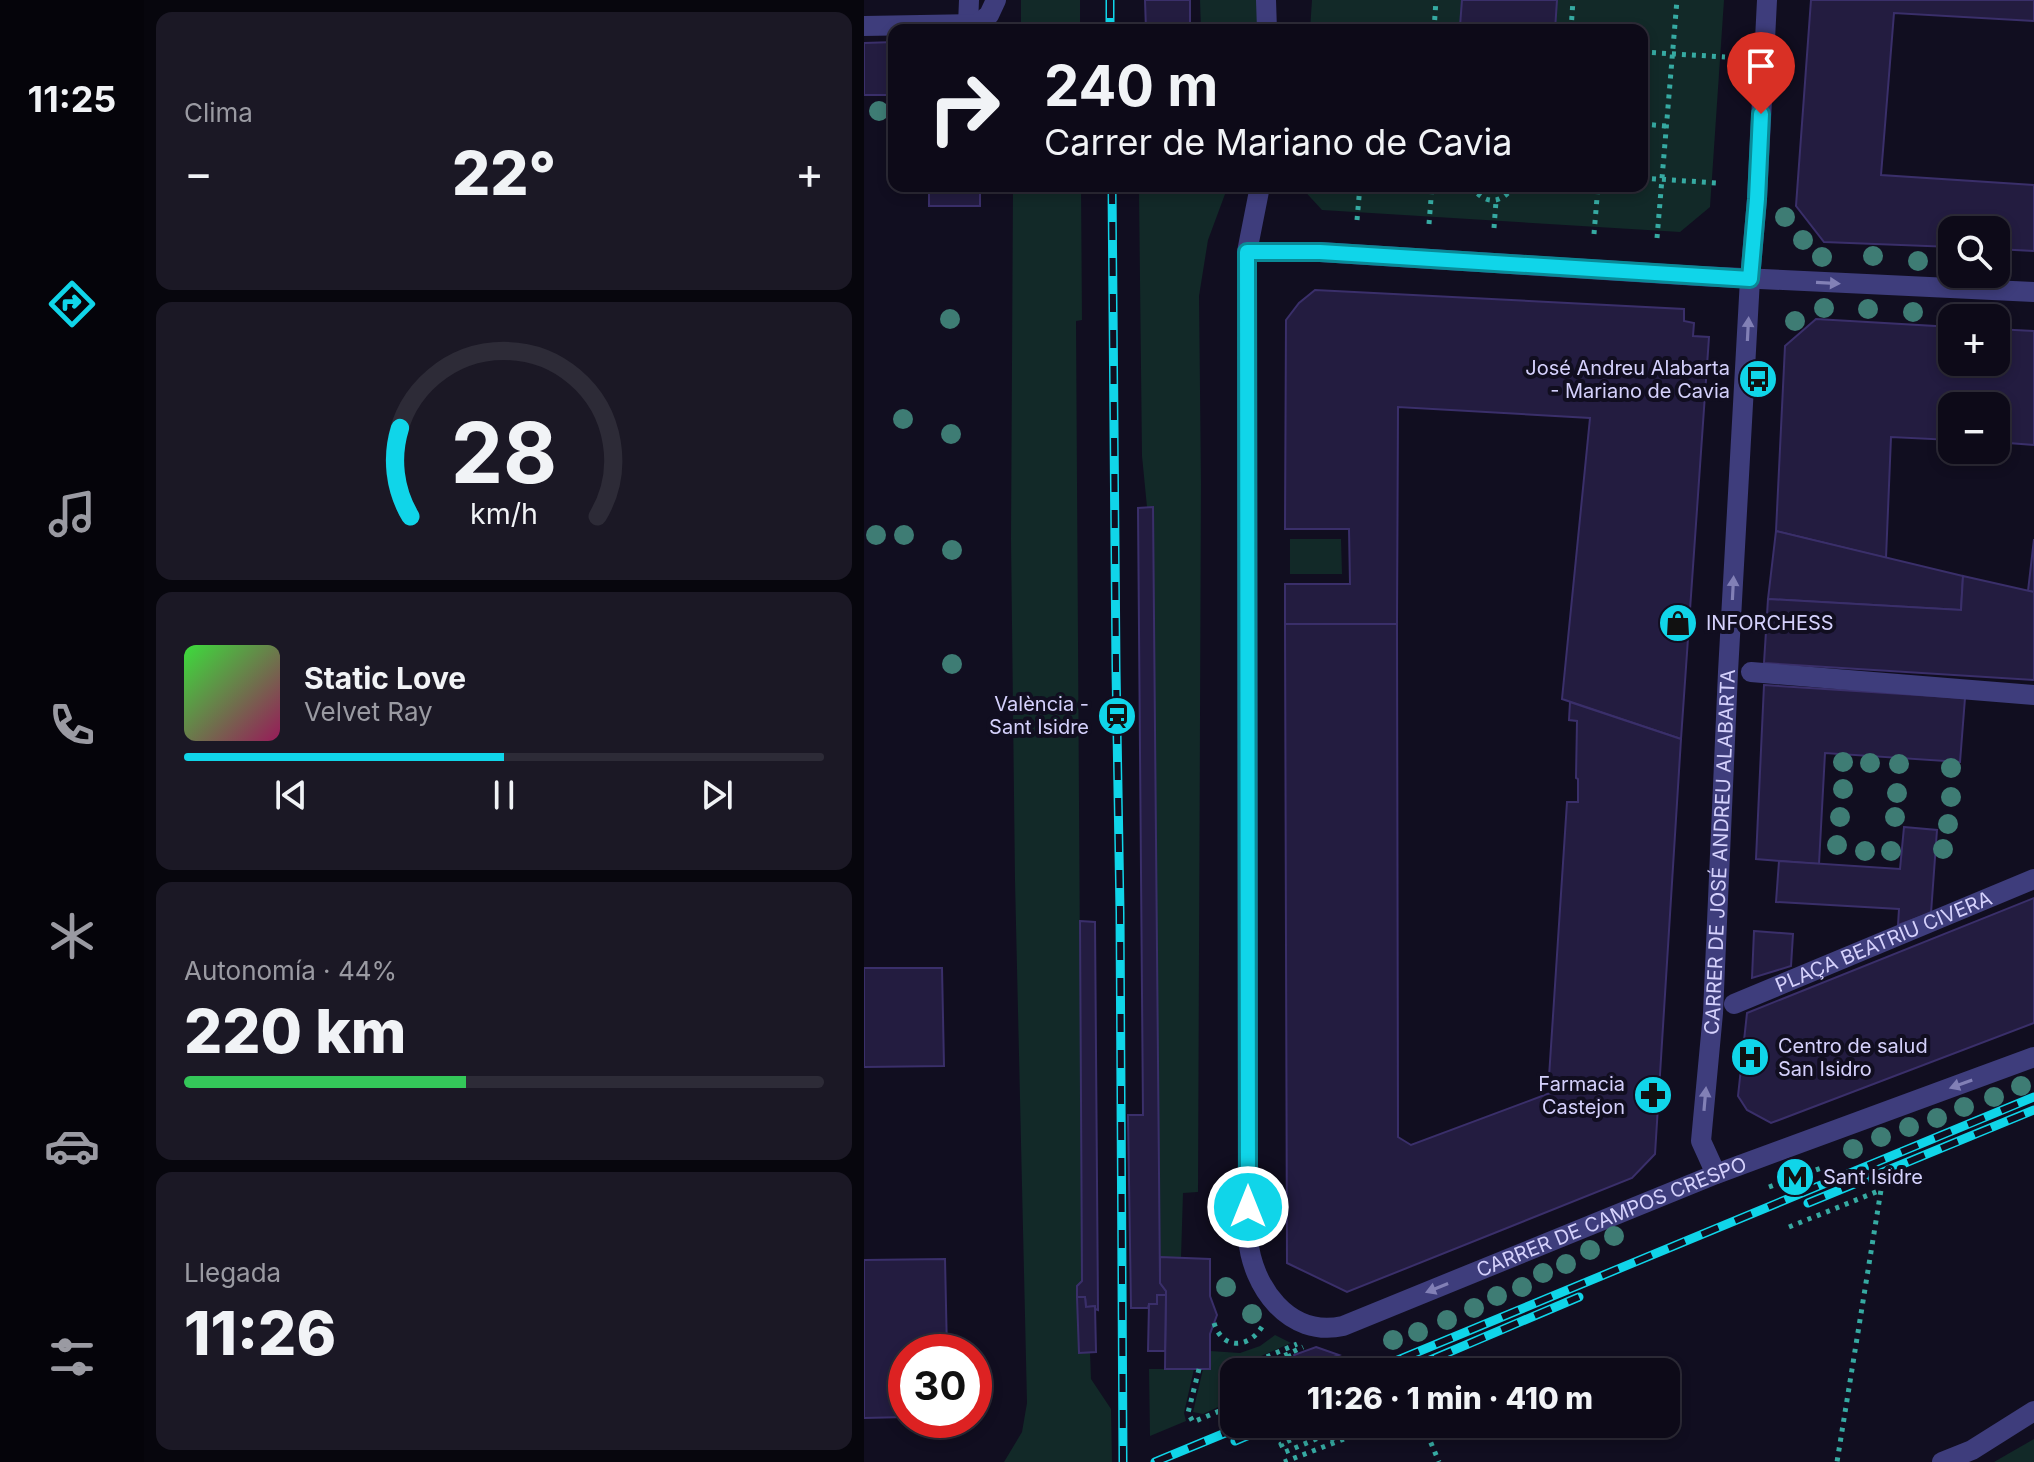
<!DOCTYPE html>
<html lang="es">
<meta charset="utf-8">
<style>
body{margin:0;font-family:Inter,sans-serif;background:#1b1825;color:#f1f3f6;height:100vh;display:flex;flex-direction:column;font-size:30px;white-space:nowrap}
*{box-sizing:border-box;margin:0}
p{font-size:26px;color:#9a9aa2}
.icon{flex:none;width:44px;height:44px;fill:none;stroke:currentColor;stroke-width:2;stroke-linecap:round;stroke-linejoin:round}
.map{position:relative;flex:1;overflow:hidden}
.panel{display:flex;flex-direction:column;gap:12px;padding:12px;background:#07060d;width:720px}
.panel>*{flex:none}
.top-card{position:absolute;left:24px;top:24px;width:760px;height:168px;border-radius:16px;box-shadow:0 4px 12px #0003,0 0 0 2px #2d2b37;background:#0d0a18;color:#f1f3f6;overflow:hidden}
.tools{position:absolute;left:1074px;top:216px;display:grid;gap:16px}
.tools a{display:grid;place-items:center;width:72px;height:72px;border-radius:16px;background:#0d0a18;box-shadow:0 4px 12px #0003,0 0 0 2px #2d2b37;font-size:40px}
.speed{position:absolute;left:24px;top:1334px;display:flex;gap:16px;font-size:40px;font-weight:700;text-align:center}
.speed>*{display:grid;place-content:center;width:104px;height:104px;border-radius:50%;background:#0d0a18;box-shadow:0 4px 12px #0003,0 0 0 2px #2d2b37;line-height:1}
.speed .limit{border:12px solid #d22;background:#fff;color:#111}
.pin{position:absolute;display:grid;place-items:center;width:68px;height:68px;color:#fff;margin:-82px -34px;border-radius:50% 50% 50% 0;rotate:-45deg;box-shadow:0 0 8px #0007}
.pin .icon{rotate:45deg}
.me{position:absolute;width:88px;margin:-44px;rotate:0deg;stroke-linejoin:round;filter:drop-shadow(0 0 6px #0008)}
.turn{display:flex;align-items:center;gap:28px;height:168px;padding:0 24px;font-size:36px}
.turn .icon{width:104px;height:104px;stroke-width:2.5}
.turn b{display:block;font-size:56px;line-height:68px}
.big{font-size:60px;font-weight:800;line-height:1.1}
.panel .card{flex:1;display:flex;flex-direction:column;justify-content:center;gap:12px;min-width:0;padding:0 28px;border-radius:16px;background:#1b1825}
.panel .dial{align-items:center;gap:0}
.dial svg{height:208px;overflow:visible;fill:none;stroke:#2d2b37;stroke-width:7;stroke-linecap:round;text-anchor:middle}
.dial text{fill:#f1f3f6;stroke:none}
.song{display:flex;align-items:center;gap:24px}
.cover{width:96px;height:96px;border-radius:12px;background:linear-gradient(135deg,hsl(120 70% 55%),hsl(330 70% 35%))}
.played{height:8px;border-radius:4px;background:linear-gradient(90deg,#10d5e9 50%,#2d2b37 50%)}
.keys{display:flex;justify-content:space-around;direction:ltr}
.heat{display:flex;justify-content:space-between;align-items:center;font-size:44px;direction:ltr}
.charge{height:12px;border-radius:6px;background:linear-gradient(90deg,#34c759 44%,#2d2b37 0)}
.trip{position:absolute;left:356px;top:1358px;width:460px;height:80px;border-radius:16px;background:#0d0a18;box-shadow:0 4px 12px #0003,0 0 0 2px #2d2b37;font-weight:800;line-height:80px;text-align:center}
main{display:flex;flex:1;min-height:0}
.tab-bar{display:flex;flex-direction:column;width:144px;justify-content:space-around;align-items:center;background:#05040a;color:#9a9aa2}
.tab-bar .icon{width:56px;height:56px}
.tab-bar .selected{color:#10d5e9}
.tab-bar b{font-size:36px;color:#f1f3f6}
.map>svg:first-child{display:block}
.green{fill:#122928}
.building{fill:#231c40;stroke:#3a2f6a;stroke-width:2}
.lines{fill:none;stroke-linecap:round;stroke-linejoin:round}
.path{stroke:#36aaa2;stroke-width:5;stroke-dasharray:4 6;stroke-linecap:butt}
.minor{stroke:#3e3d7c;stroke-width:20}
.rail-casing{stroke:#10d5e9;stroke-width:9}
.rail{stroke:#110e20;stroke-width:6;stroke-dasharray:18;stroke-linecap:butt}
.tree{fill:#3e7c74}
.oneway{fill:#8280b6}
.route-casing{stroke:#0a8a97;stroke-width:20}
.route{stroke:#10d5e9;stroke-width:14}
.labels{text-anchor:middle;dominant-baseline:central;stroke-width:8;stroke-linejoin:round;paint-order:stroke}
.poi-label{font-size:20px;fill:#d5d1fc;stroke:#110e20;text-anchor:end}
.street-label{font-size:20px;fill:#d5d1fc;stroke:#110e20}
</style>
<main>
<nav class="tab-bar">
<b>11:25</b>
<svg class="icon selected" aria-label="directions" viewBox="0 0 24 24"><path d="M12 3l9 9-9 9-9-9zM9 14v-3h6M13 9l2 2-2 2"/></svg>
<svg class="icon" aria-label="music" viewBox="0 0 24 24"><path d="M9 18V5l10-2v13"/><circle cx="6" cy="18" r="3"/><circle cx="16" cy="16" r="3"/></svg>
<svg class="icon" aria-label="phone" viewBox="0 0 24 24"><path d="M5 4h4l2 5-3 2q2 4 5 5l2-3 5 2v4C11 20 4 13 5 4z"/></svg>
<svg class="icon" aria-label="climate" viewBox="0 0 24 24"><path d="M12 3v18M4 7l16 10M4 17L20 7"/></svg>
<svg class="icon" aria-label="car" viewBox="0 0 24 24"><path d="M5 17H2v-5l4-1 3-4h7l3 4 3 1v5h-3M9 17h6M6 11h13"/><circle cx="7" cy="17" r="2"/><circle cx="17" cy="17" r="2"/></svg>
<svg class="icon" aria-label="filters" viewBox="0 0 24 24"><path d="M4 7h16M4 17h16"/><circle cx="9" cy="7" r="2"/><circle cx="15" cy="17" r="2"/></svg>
</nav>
<section class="panel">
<div class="card"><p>Clima</p>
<div class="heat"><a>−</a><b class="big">22°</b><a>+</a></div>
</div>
<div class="card dial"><svg viewBox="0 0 100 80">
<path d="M14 69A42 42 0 1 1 86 69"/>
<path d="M14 69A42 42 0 0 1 10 35" stroke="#10d5e9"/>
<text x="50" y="56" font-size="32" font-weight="700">28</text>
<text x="50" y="72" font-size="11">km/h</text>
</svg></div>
<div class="card">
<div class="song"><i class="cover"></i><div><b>Static Love</b><p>Velvet Ray</p></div></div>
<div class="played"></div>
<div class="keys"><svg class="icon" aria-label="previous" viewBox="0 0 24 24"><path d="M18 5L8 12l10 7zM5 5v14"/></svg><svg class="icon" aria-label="pause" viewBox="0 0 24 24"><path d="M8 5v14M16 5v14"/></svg><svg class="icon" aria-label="next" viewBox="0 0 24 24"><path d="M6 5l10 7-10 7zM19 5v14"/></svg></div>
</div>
<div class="card"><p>Autonomía · 44%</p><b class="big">220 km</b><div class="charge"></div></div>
<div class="card"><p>Llegada</p><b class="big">11:26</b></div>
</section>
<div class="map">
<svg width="1170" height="1462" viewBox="0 0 1170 1462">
<rect width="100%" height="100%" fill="#110e20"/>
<!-- green -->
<g class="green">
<rect x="157" y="0" width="59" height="30"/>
<polygon points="336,0 396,0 396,30 337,30"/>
<polygon points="448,0 860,0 846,207 816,232 458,210 436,186 778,186 778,30 446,30"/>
<polygon points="149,186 217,186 218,320 212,321 218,1281 213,1286 215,1352 226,1352 227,1379 247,1409 248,1462 140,1462 158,1432 163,1403 151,881 147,539"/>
<polygon points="289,186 364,186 344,240 335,296 337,484 334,1192 319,1193 317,1258 296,1257 289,508 283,507 278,456 275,192 288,190"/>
<polygon points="426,539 477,539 478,574 426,574"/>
<polygon points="411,1335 427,1343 377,1365 378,1372 370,1372 370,1400 339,1414 329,1412 339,1369 346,1369 346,1351 376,1353 396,1346"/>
<polygon points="285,1369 330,1369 320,1413 322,1421 286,1436"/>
<polygon points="1170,1439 1170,1462 1130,1462"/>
</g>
<!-- building -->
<g class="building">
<polygon points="281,0 326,0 326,30 282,30"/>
<polygon points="598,0 693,0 691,30 646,30 596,26"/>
<polygon points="947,0 1170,0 1170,21 1030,13 1017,175 1170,185 1170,251 1132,249 1132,230 1088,230 1088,247 960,242 932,206"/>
<polygon points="30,42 30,95 0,95 0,43"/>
<rect x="65" y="186" width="51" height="20"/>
<polygon points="451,290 820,309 820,321 830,323 829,336 845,337 817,739 698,699 726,418 534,407 533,624 421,624 421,584 486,584 485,529 421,529 422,320 435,303"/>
<polygon points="952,319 1088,327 1088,362 1132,362 1132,329 1170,331 1170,445 1132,442 1132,406 1088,406 1088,440 1027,437 1022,558 912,531 921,346"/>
<polygon points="289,507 296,1283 302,1291 302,1295 293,1295 293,1304 285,1304 284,1308 267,1308 264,1115 279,1115 274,508"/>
<polygon points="912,531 1099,576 1097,610 904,599"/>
<polygon points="1170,539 1170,592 1164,591"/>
<polygon points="1099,576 1170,592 1170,680 900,663 904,599 1097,610"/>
<polygon points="421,624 533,624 534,1137 547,1145 686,1093 685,1077 703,802 714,802 714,779 712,778 713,721 705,720 706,702 817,739 791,1154 768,1178 483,1292 423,1263"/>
<polygon points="900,685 1101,698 1096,762 961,753 955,864 892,859"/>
<polygon points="1040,827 1073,830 1067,913 1034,925 1035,909 912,902 915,861 1036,869"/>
<polygon points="1170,898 1170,1023 907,1123 883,1110 874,1096 883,1013"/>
<polygon points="216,921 231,922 234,1310 231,1309 231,1306 222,1307 221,1297 213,1297 213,1286 218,1281"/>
<polygon points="890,931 929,934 927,966 888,978"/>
<polygon points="0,968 78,968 80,1066 0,1067"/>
<polygon points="296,1257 346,1259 346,1296 353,1315 346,1334 346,1369 301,1369 302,1291 296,1283"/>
<polygon points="81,1259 83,1352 42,1352 42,1417 0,1418 0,1260"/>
<polygon points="293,1295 302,1295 301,1351 284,1351 285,1304 293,1304"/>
<polygon points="213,1297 221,1297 222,1307 231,1306 232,1352 215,1353"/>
<polygon points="452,1347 475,1355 435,1370 430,1355"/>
</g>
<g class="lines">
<!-- path -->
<g class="path">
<polyline points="437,25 514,30"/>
<polyline points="570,30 572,0"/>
<polyline points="707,30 709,0"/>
<polyline points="778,52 861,57"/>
<polyline points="778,124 802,126"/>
<polyline points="778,178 853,183"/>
<polyline points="557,186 568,189 585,186"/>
<path d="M607 186C621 205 636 205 650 186"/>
<polyline points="493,220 496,186"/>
<polyline points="565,224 568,186"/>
<polyline points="630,228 632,201"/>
<polyline points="730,234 734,186"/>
<polyline points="793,238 813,0"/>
<polyline points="905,1187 960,1167"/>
<polyline points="925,1227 1017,1190 973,1462"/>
<path d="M350 1323C359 1352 388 1348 400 1323"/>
<polyline points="335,1369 324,1413 329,1422 370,1405"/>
<polyline points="383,1372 381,1366 433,1344"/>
<polyline points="384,1372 424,1354"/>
<polyline points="403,1372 427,1361 424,1354 439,1347"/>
<polyline points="423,1372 430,1369 427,1361"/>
<polyline points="451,1372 470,1364"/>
<polyline points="431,1424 436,1436 454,1429 455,1432"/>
<polyline points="475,1424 478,1430 493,1424"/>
<polyline points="559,1424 575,1462"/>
<polyline points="464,1428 470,1443"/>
<polyline points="436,1436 417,1444 421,1452 457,1437 455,1432 473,1424"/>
<polyline points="420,1462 519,1424"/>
</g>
<!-- minor -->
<g class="minor">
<polyline points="402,0 403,30"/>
<polyline points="104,25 105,0"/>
<polyline points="0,26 113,24 125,15 132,0"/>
<path id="s1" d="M396 186 383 252 384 1238C388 1287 425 1338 479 1326L852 1174 1170 1057"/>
<polyline points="383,252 456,252 835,276 1170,292"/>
<polyline points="887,672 1170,695"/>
<path id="s2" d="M870 1004 1170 879"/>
<path id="s3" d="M852 1174 837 1141 849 1013 864 672 886 279 893 199 903 0"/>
<polyline points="1078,1462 1108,1450 1170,1411"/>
</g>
<!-- rail casing -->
<g class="rail-casing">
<g id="rail">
<polyline points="246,0 246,30"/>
<polyline points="248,186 252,669 256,912 259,1462"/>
<polyline points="944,1203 1170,1110"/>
<polyline points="505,1372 1170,1097"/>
<polyline points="538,1372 715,1297"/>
<polyline points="371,1441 411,1424"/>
<polyline points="291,1462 383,1424"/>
</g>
</g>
<!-- rail -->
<use href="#rail" class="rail"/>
</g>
<!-- trees -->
<g class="tree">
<circle cx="15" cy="111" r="10"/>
<circle cx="921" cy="217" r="10"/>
<circle cx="939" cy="240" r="10"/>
<circle cx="1009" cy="256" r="10"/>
<circle cx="958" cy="257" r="10"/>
<circle cx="1054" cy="261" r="10"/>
<circle cx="960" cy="308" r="10"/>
<circle cx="1004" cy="309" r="10"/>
<circle cx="1049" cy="312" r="10"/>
<circle cx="86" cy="319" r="10"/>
<circle cx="931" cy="321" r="10"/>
<circle cx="39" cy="419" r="10"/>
<circle cx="87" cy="434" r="10"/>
<circle cx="12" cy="535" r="10"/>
<circle cx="40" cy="535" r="10"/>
<circle cx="88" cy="550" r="10"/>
<circle cx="88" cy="664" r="10"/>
<circle cx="979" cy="762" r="10"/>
<circle cx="1006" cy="763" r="10"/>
<circle cx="1035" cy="764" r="10"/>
<circle cx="1087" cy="768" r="10"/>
<circle cx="979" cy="789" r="10"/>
<circle cx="1033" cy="793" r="10"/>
<circle cx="1087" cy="797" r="10"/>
<circle cx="976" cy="817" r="10"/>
<circle cx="1031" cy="817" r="10"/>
<circle cx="1084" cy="824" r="10"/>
<circle cx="973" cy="845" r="10"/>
<circle cx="1079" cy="849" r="10"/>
<circle cx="1001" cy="851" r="10"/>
<circle cx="1027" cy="851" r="10"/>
<circle cx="1157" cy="1086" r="10"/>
<circle cx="1130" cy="1097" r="10"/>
<circle cx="1100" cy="1107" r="10"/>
<circle cx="1073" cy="1118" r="10"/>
<circle cx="1045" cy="1127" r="10"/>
<circle cx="1017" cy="1137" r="10"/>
<circle cx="989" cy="1149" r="10"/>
<circle cx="750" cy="1236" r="10"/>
<circle cx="726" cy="1250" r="10"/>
<circle cx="702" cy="1264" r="10"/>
<circle cx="679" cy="1273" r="10"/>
<circle cx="362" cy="1287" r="10"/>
<circle cx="658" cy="1287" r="10"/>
<circle cx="633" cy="1296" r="10"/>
<circle cx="610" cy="1308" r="10"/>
<circle cx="388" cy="1314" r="10"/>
<circle cx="583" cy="1320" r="10"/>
<circle cx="554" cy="1332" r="10"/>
<circle cx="529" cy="1340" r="10"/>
</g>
<!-- one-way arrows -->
<defs><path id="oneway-solid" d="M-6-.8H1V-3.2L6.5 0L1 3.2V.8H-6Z" transform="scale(2)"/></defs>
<g class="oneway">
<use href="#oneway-solid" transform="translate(964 283) rotate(3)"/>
<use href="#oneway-solid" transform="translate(884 329) rotate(-87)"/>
<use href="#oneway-solid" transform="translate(869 588) rotate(-87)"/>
<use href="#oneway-solid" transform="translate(1097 1084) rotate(160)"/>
<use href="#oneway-solid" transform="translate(841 1099) rotate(-85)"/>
<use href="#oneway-solid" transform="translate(573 1288) rotate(158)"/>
</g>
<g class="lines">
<!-- route casing -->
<g class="route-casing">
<polyline id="route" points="384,1207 383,252 456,252 886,279 893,199 897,114"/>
</g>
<!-- route -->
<use href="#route" class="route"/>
</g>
<!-- icons -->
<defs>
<g id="bus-disc" transform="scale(2)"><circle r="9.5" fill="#10d5e9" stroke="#110e20"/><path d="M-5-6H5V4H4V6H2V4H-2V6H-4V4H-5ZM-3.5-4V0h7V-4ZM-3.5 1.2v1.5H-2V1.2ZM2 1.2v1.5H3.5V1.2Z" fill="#111"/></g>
<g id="shop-disc" transform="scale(2)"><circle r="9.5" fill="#10d5e9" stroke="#110e20"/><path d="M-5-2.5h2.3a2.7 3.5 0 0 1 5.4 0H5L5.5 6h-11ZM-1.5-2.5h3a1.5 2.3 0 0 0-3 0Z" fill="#111"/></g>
<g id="station-disc" transform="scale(2)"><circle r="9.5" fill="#10d5e9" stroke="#110e20"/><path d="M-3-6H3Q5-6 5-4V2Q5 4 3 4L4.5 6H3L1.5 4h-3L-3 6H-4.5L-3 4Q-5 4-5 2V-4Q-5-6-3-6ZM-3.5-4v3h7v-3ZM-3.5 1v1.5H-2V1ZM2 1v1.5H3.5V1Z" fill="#111"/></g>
<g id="hospital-disc" transform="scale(2)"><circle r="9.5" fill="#10d5e9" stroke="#110e20"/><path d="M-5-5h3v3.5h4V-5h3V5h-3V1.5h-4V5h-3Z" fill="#111"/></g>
<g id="pharmacy-disc" transform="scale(2)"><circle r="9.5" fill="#10d5e9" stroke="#110e20"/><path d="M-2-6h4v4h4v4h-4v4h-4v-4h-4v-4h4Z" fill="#111"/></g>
<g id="metro-disc" transform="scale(2)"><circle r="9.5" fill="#10d5e9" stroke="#110e20"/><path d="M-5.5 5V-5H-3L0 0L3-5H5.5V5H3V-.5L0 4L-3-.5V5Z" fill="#111"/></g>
</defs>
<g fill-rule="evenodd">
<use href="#bus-disc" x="894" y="379"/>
<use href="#shop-disc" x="814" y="623"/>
<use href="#station-disc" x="253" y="716"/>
<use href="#hospital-disc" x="886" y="1057"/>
<use href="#pharmacy-disc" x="789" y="1095"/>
<use href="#metro-disc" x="931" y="1177"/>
</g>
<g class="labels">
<!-- poi labels -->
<g class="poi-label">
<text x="866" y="368">José Andreu Alabarta<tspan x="866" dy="23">- Mariano de Cavia</tspan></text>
<text x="842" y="623" text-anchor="start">INFORCHESS</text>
<text x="225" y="704">València -<tspan x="225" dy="23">Sant Isidre</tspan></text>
<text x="914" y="1046" text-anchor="start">Centro de salud<tspan x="914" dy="23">San Isidro</tspan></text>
<text x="761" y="1084">Farmacia<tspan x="761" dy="23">Castejon</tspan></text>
<text x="959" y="1177" text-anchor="start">Sant Isidre</text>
</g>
<!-- street labels -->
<g class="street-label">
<text stroke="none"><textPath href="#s3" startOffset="326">CARRER DE JOSÉ ANDREU ALABARTA</textPath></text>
<text stroke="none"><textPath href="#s2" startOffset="162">PLAÇA BEATRIU CIVERA</textPath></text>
<text stroke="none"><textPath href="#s1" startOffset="1490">CARRER DE CAMPOS CRESPO</textPath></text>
</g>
</g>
</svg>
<div class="tools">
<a><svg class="icon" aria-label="search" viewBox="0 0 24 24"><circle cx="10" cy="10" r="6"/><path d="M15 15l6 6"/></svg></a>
<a>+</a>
<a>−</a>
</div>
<div class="speed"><div class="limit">30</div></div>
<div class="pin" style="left:897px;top:114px;background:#d93025"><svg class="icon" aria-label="arrive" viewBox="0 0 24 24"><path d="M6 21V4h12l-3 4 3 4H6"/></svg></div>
<svg class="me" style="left:384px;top:1207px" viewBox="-20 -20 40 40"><circle r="17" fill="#10d5e9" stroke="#fff" stroke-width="3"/><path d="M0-11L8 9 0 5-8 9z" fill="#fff"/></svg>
<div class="trip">11:26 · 1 min · 410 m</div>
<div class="top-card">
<div class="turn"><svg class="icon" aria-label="right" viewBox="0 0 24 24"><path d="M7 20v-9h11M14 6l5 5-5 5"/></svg><div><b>240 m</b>Carrer de Mariano de Cavia</div></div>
</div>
</div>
</main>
